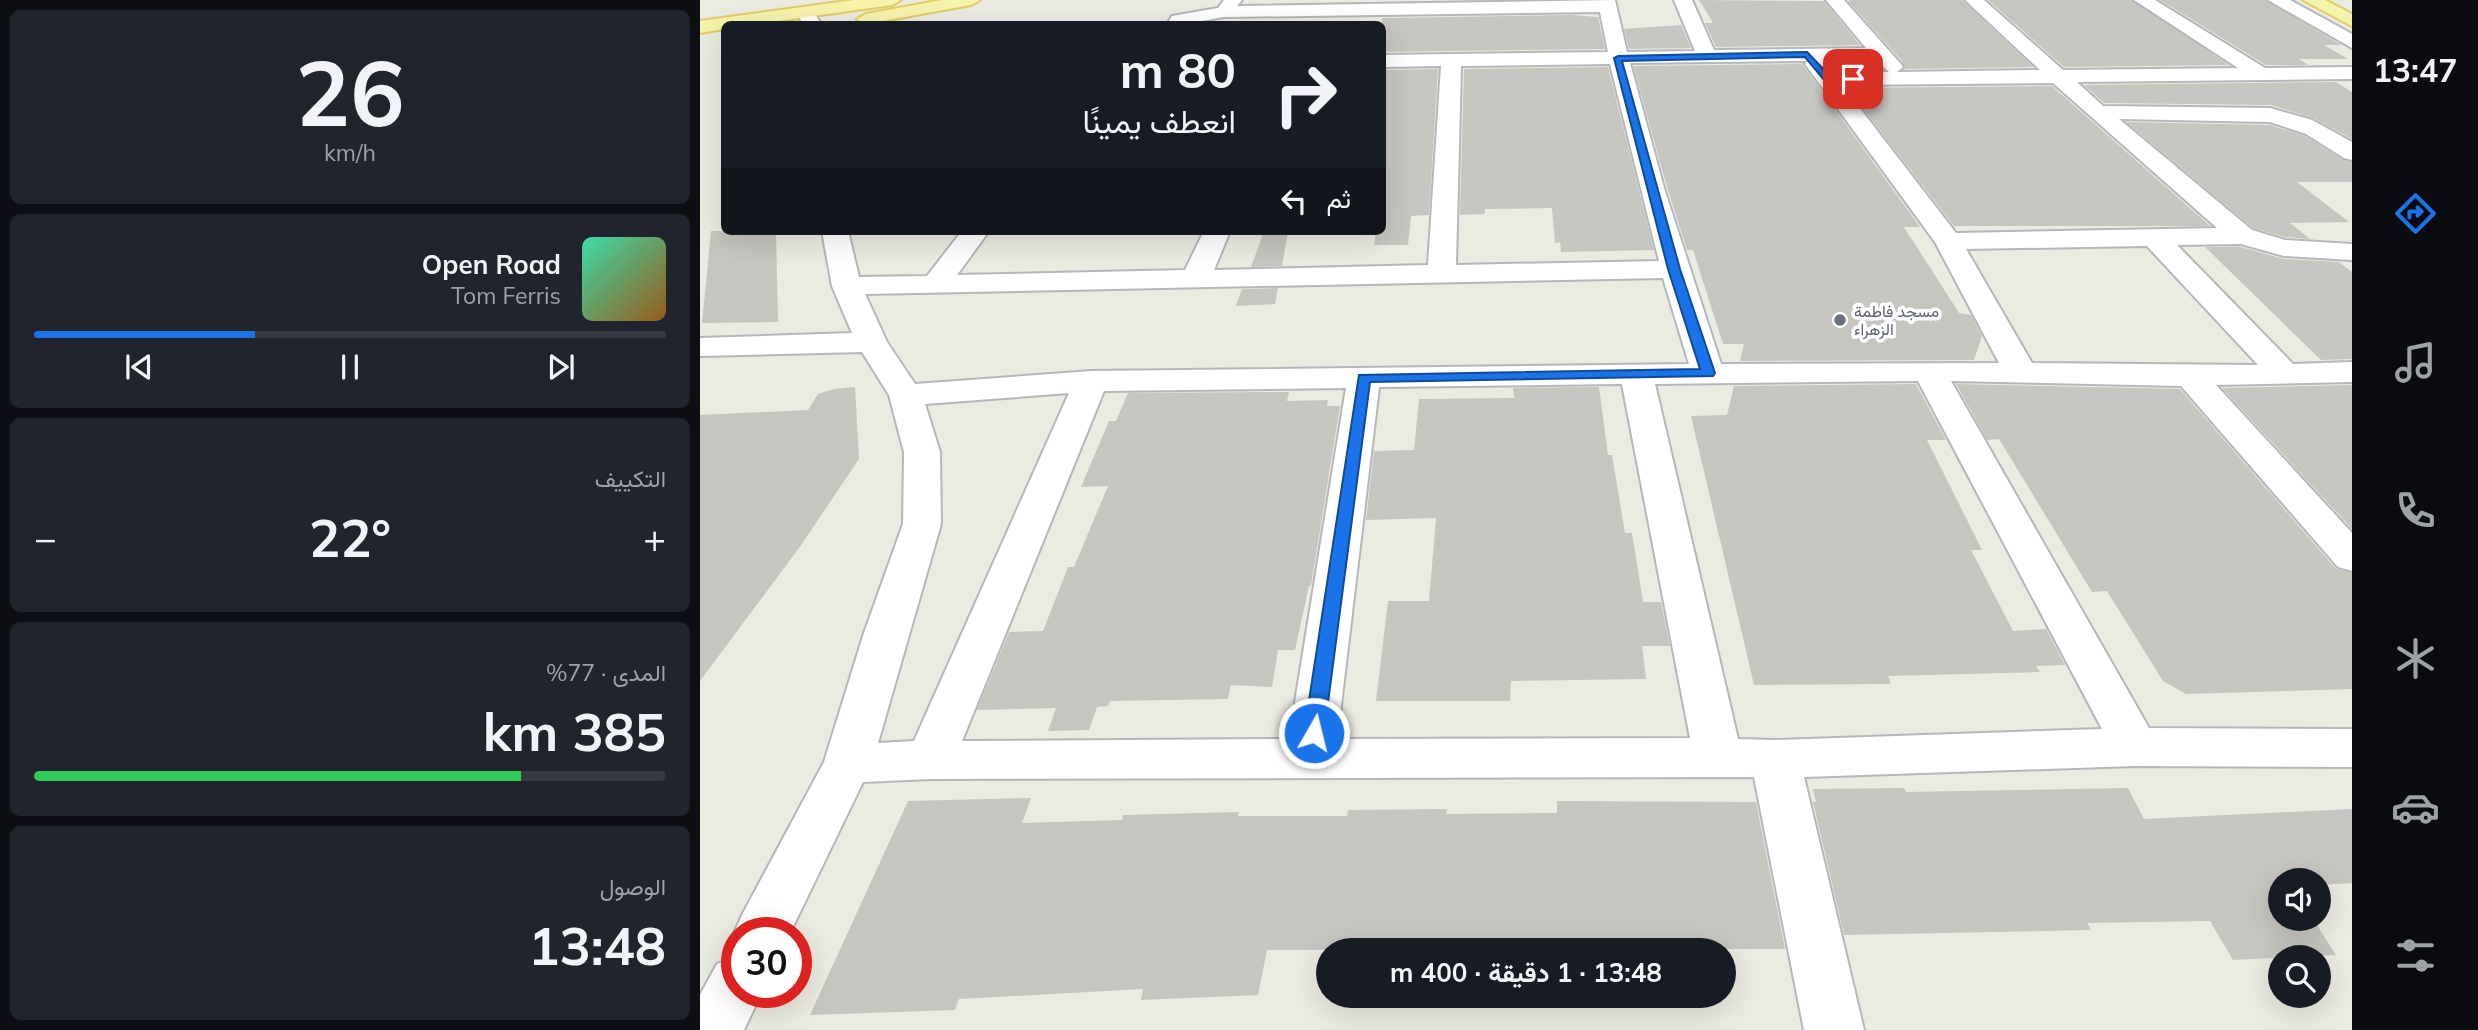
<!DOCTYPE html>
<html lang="ar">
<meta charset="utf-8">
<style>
body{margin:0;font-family:Mulish,Vazirmatn,sans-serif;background:#20242c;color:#f1f3f6;direction:rtl;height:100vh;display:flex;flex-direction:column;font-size:26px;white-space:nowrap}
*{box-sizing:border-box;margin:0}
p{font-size:23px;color:#9ea1a6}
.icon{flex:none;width:38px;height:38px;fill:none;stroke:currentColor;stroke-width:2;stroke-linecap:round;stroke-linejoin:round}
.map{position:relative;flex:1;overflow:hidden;direction:ltr}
.sheet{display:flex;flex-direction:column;gap:10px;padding:10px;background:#0d0f14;width:700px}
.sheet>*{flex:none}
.top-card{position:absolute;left:21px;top:21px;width:665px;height:214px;border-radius:10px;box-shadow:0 7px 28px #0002;direction:rtl;background:#171b24;color:#f1f3f6;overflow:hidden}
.buttons{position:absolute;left:1568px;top:868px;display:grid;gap:14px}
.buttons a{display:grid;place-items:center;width:63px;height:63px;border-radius:50%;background:#171b24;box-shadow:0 7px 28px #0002;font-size:35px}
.speed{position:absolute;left:21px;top:917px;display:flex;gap:14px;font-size:35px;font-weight:700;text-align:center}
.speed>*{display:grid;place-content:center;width:91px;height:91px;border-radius:50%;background:#171b24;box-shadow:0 7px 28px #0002;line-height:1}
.speed .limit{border:10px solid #d22;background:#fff;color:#111}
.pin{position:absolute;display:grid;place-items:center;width:60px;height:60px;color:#fff;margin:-30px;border-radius:14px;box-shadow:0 4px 10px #0006}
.me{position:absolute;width:77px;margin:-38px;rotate:8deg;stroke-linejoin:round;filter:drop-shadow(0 0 5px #0008)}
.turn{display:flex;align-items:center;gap:24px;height:147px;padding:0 35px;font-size:32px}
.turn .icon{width:91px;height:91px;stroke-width:2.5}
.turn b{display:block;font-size:49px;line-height:60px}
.then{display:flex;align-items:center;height:66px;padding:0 35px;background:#0003;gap:14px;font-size:26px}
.big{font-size:52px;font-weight:700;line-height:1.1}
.sheet .tile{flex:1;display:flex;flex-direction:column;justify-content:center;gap:10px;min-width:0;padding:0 24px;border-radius:10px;background:#20242c}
.sheet .dial{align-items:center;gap:0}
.dial b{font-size:91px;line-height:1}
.song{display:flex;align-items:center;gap:21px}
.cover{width:84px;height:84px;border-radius:10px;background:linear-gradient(135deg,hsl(160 70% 55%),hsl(30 70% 35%))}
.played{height:7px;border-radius:4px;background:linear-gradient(90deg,#1a73e8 35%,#363941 35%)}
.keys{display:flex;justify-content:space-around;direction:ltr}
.heat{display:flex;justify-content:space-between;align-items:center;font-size:38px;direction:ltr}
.charge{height:10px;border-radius:5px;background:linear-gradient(90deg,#34c759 77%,#363941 0)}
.trip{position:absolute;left:616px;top:938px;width:420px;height:70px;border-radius:35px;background:#171b24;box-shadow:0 7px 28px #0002;font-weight:700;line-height:70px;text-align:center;direction:rtl}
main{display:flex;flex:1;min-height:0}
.tabs{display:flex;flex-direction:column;width:126px;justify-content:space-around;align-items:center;background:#090b0e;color:#9ea1a6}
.tabs .icon{width:49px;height:49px}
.tabs .selected{color:#1a73e8}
.tabs b{font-size:32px;color:#f1f3f6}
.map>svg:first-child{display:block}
.building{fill:#c7c5bf}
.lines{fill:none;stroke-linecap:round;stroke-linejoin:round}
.minor-casing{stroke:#b5b7bb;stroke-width:4}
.major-casing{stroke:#e2cd65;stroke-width:4}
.minor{fill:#fff;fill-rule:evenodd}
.major{fill:#f6f3ad;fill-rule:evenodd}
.route{fill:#1a73e8;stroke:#114b97;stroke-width:2}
.worship-dot{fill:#6b7280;stroke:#fff;stroke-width:2.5}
.labels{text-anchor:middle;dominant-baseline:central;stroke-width:7;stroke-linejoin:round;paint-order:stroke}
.far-worship-label{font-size:16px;fill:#5b616d;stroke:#fff;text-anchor:start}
</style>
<main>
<nav class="tabs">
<b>13:47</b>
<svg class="icon selected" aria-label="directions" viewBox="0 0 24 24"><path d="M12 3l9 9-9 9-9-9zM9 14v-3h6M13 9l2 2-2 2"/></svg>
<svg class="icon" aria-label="music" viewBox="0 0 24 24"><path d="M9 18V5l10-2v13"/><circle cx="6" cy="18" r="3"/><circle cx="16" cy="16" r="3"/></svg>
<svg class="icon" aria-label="phone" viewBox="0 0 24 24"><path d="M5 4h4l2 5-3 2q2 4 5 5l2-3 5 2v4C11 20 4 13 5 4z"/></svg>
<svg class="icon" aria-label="climate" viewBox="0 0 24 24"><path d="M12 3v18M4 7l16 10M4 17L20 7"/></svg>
<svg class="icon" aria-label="car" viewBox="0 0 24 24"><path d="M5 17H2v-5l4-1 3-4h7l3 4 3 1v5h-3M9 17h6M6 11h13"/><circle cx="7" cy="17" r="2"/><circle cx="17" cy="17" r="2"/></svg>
<svg class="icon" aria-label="filters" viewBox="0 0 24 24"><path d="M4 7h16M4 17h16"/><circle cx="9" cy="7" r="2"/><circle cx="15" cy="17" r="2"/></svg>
</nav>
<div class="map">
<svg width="1652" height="1030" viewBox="0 0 1652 1030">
<rect width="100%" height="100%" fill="#ecebe2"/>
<!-- building -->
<g class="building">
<polygon points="999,0 1124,1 1160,45 1016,47 1005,23 1013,23"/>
<polygon points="1152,0 1262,0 1333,67 1204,69 1202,61 1148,1"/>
<polygon points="1288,0 1432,0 1529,65 1364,67"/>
<polygon points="1460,0 1566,0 1641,45 1624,45 1648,59 1599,59 1608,65 1566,65"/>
<polygon points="871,15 898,17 905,49 682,52 682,18"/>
<polygon points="981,25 991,48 929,49 924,29"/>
<polygon points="1173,61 1182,69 1133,70 1128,63"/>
<polygon points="1102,64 1220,227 1204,227 1259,313 1271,315 1282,336 1274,360 1040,361 1044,344 1023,344 993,250 987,250 967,187 933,66"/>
<polygon points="908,67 954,250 861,252 860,242 855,243 852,208 785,209 785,214 760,215 764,69"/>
<polygon points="738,69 729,215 711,216 708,245 674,245 676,231 682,231 682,70"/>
<polygon points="1636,82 1652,92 1652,139 1613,118 1571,105 1404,103 1384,85"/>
<polygon points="1352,86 1510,226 1254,226 1147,88"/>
<polygon points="1426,122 1570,125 1605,136 1643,160 1652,162 1652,182 1597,182 1649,222 1590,223 1610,239 1585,237 1553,228"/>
<polygon points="11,231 76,231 78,322 2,323"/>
<polygon points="564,231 588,231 582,266 551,267"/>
<polygon points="1505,247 1541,247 1584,259 1639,262 1652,272 1652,359 1621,360"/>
<polygon points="578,288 575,304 536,306 542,289"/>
<polygon points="1216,384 1246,440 1227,440 1282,550 1271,550 1313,631 1346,629 1365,665 1336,666 1340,672 1188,676 1191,684 1054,685 991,416 1027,415 1034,386"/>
<polygon points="1256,384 1480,389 1636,569 1652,573 1652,689 1486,694 1463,681 1407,591 1392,592 1299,439 1287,440"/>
<polygon points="1652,385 1652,529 1522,388"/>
<polygon points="155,387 159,459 99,548 0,681 0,415 108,410 118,394 134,389"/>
<polygon points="899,387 908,455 912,455 925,533 932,533 943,602 961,602 970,646 942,646 946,679 811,681 810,701 676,701 688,601 729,601 736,518 666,520 674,451 714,450 719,399 814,398 813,388"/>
<polygon points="589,392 587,401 628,400 627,406 640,406 611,586 609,586 595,650 578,650 572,687 531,685 528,699 410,701 408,706 397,707 389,730 348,731 356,708 277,710 309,632 343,631 368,567 374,567 408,486 381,487 409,421 416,421 428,393"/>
<polygon points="1204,788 1206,792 1428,788 1444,819 1652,809 1652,883 1619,885 1619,880 1580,880 1580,919 1613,919 1636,955 1533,960 1510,921 1387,923 1391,930 1144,935 1113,802 1116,802 1113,789"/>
<polygon points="331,798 322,823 422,820 423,815 539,812 538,816 647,816 648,810 747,809 746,814 857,813 857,801 1056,802 1085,949 567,950 558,995 441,1000 443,989 259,999 255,1010 110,1015 208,801"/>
</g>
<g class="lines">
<!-- minor casing -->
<g class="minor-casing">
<g id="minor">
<path d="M524 0H542L537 6 915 0 927 52 995 51 974 0H992L1014 50 1166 48 1126 0H1144L1200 63 1203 67 1197 72 1340 70 1265 0H1284L1363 70 1538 68 1434 0H1455L1565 68 1652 67V79L1377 82 1403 106 1570 108 1612 120 1652 142V160L1644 158 1606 134 1570 122 1419 119 1552 230 1585 240 1652 244V260L1584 256 1541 244 1477 245 1593 364 1652 362V382L1516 385 1652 533V571L1638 567 1481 386 1251 381 1449 728 1652 729V767L1435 766 1104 777 1164 1030H1104L1054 777 230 779 163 782 90 933H37V939L34 933 42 915 124 762 163 636 203 524 204 452 189 395 162 352 0 356V338L152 333 132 286 122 231H148L159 277 227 276 262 231H289L257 275 485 270 504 231H530L514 270 728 265 741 66 682 67V55L908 52 900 12 524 17 485 24H467L472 16 518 8ZM1174 58 1189 72 1132 73 1123 61ZM1107 61 1105 64 1108 68 1235 242 1299 363 1021 364 964 188 930 63ZM910 64 959 261 756 265 761 66ZM1353 83 1517 228 1256 233 1142 85ZM1447 246 1558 365 1332 363 1266 249ZM963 278 989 364 391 371 215 384 187 342 165 294ZM1218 381 1402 729 1075 740 1038 739 955 384ZM922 384 990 738 637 739 679 387ZM646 388 589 739 262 741 404 391ZM369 393 214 741 178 743 241 524 240 452 225 404Z"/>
<polygon points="1568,0 1590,0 1652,34 1652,48"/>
<polygon points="106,8 112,9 121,24 103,24 97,13"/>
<polygon points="37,956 37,992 62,992 44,1030 0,1030 0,995 17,964"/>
</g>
</g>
<!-- major casing -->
<g class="major-casing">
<g id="major">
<polygon points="154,0 201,0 192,5 57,24 24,24 24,29 0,33 0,21"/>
<polygon points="242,0 280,0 271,5 166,24 157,19 166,14"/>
<polygon points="1603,0 1625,0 1652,14 1652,26"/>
</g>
</g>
<!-- minor -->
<use href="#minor" class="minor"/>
<!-- major -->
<use href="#major" class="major"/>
</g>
<!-- route -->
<polygon class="route" points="1107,52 1130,76 1153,76 1158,79 1153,81 1125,81 1105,57 922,61 980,269 1015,373 1013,376 670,382 624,733 621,738 614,741 607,738 604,733 659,375 1000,369 968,269 914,58 918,56"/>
<!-- markers -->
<circle class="worship-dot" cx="1140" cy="320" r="7"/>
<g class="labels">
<!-- far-worship labels -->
<g class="far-worship-label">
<text x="1154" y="311">مسجد فاطمة<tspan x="1154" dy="18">الزهراء</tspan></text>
</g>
</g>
</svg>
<div class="buttons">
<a><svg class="icon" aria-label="sound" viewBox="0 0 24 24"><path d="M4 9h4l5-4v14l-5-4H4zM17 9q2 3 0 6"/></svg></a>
<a><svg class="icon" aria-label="search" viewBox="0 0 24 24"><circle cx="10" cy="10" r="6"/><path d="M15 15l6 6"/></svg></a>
</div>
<div class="speed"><div class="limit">30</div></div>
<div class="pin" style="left:1153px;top:79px;background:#d93025"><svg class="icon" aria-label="arrive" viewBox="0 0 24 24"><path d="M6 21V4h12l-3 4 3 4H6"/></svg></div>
<svg class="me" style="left:614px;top:733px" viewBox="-20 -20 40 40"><circle r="17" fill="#1a73e8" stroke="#fff" stroke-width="3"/><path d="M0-11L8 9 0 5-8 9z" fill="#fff"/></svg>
<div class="trip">13:48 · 1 دقيقة · 400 m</div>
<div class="top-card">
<div class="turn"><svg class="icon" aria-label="right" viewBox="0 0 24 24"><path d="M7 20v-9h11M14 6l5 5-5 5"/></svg><div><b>80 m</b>انعطف يمينًا</div></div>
<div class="then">ثم<svg class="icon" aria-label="left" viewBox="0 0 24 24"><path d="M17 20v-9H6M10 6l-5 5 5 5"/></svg></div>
</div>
</div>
<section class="sheet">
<div class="tile dial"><b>26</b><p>km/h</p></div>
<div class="tile">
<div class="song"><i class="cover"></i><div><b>Open Road</b><p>Tom Ferris</p></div></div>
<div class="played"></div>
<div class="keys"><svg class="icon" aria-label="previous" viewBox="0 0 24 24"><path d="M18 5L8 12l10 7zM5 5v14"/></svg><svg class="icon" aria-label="pause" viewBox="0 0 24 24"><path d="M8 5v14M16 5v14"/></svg><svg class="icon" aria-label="next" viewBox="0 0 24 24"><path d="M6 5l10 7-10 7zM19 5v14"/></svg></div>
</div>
<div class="tile"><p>التكييف</p>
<div class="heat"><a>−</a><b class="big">22°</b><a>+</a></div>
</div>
<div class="tile"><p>المدى · 77%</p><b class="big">385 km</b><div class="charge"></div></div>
<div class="tile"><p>الوصول</p><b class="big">13:48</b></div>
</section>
</main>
